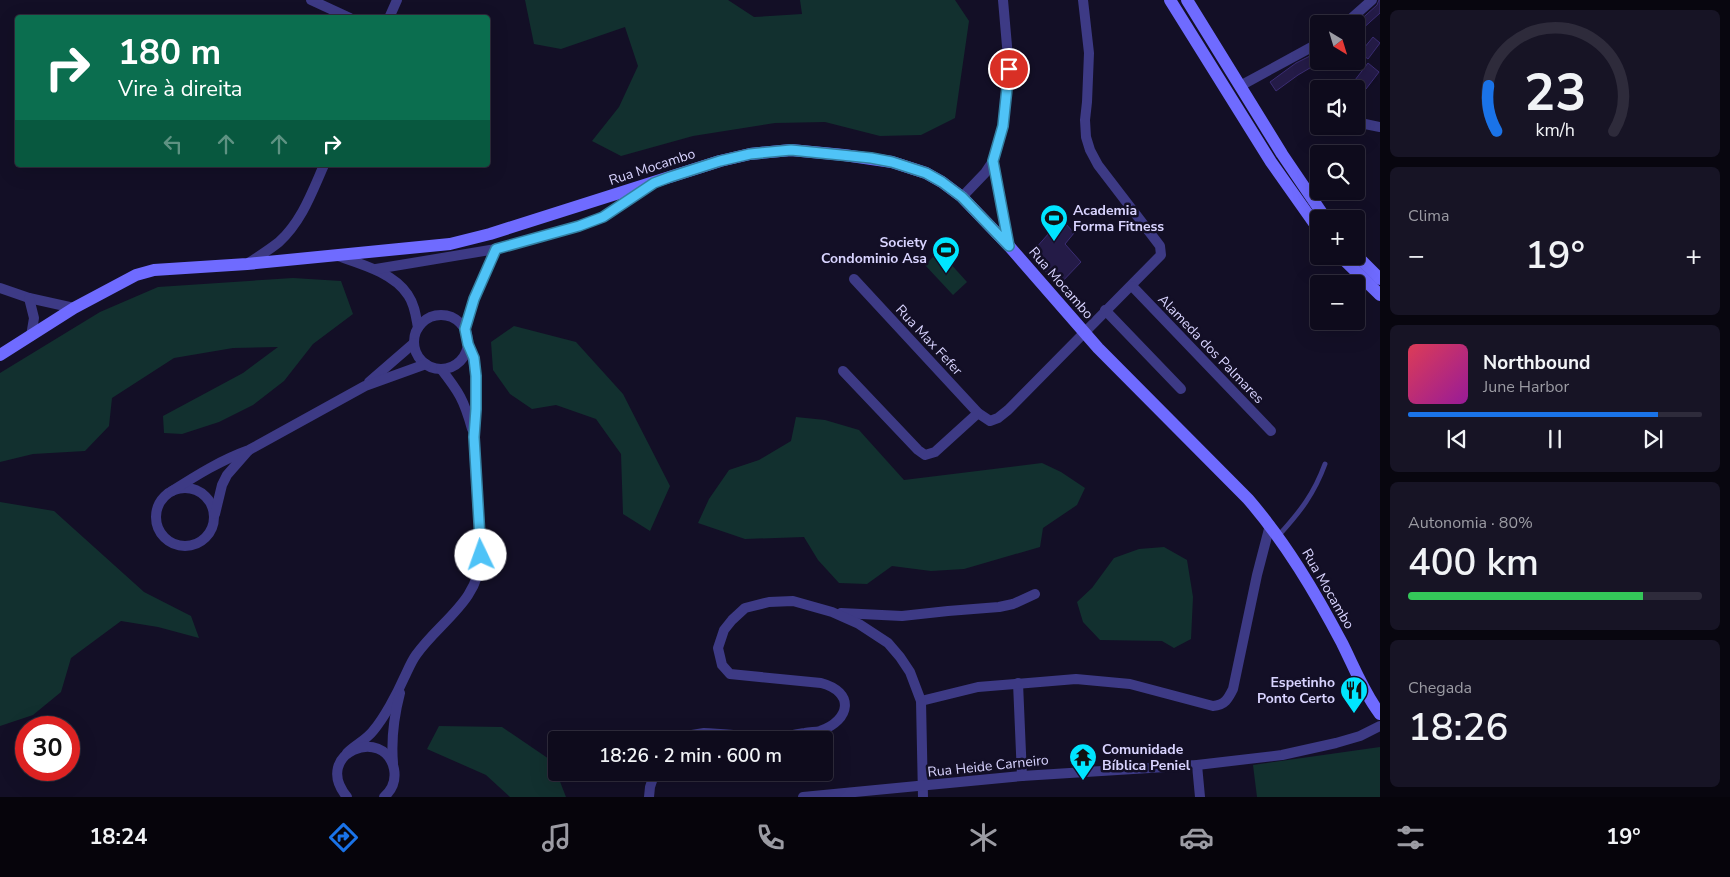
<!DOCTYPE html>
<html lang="pt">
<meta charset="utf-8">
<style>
body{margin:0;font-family:"Nunito Sans",sans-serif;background:#171425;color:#f1f3f6;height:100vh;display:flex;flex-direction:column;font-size:19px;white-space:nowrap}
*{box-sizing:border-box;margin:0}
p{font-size:16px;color:#9b9ba3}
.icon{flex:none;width:28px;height:28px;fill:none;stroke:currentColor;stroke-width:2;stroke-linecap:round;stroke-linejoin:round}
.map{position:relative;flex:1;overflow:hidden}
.panel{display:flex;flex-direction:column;gap:10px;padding:10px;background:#08060f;width:350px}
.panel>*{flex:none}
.hud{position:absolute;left:15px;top:15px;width:475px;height:152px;border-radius:5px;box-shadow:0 5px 20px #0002,0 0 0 1px #2e2b3b;background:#0b6e4f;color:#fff;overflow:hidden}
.needle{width:32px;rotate:142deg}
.fabs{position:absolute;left:1310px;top:15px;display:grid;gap:10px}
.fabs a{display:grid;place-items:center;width:55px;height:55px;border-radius:5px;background:#0e0b1c;box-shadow:0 5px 20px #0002,0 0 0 1px #2e2b3b;font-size:25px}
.speed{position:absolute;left:15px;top:716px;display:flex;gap:10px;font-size:25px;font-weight:700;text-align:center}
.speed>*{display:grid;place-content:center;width:65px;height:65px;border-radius:50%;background:#0e0b1c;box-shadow:0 5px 20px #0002,0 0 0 1px #2e2b3b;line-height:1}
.speed .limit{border:8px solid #d22;background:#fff;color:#111}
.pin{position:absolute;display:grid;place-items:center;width:42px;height:42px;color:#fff;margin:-21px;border:2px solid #fff;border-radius:50%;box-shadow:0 1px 5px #0007}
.me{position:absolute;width:55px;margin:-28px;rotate:357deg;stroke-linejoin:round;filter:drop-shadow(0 0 4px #0008)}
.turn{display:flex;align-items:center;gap:18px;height:105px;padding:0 20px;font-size:22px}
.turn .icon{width:65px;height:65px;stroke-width:2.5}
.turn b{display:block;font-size:35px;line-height:42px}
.lanes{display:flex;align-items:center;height:48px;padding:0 20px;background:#0003;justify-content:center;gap:25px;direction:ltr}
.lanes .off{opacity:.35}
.big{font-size:38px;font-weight:600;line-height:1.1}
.panel .card{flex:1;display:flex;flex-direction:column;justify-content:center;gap:8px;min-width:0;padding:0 18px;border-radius:8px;background:#171425}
.panel .dial{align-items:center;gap:0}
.dial svg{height:130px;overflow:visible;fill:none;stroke:#2e2b3b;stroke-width:7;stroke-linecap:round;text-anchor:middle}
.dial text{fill:#f1f3f6;stroke:none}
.song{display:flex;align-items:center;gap:15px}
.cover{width:60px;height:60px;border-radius:8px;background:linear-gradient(135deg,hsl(350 70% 55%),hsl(300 70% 35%))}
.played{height:5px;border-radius:2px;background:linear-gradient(90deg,#1a73e8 85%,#2e2b3b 85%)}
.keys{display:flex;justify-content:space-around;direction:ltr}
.heat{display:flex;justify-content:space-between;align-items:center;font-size:28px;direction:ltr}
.charge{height:8px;border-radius:4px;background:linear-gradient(90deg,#34c759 80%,#2e2b3b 0)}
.trip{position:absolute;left:548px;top:731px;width:285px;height:50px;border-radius:5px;background:#0e0b1c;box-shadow:0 5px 20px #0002,0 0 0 1px #2e2b3b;font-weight:600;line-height:50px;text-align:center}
.tabs{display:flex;height:80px;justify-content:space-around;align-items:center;background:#06040b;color:#9b9ba3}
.tabs .icon{width:35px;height:35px}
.tabs .active{color:#1a73e8}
.tabs b{font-size:22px;color:#f1f3f6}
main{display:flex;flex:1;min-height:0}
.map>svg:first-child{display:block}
.green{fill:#12302f}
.building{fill:#241b47;stroke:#3b2d73}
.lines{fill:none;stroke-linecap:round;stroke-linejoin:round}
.lane{stroke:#3d3a85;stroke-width:5}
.street{stroke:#3d3a85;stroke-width:10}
.secondary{stroke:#6f6bff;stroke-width:12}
.route-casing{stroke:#337fa1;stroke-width:12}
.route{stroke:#4fc3f7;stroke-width:9}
.labels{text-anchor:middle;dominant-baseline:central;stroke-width:5;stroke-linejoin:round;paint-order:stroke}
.street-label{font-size:14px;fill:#d9d4ff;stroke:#130f26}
.poi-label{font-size:14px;font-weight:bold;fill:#d9d4ff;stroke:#130f26;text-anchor:start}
</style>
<main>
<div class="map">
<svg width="1380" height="797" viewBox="0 0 1380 797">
<rect width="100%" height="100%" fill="#130f26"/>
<!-- green -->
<g class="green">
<polygon points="525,0 728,0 754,17 802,14 800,0 955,0 969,21 955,118 921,135 880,136 825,122 775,123 693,136 621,156 592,141 619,107 638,66 625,27 561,49 534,44"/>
<polygon points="939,251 967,282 953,295 925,265"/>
<polygon points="293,278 341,281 353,314 313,344 284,381 253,405 219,422 182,434 164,433 163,416 243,373 278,347 233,348 174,358 112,398 109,426 85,451 33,454 0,462 0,373 100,312 158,287"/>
<polygon points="514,326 576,342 623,394 670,486 650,531 623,514 621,454 596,419 556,405 532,409 510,394 493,370 491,342"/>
<polygon points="796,417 825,420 859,430 904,480 1042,463 1061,472 1085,488 1077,505 1043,528 1040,547 964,569 931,571 892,566 867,584 839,583 818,560 804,537 745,539 698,523 709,499 729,470 759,460 791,441"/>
<polygon points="0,502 54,511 144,592 191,616 199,638 158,627 121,621 71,658 61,692 33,715 0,726"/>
<polygon points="1164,547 1187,560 1193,597 1191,639 1174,648 1162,641 1100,640 1083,622 1077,602 1092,588 1114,558 1139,549"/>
<polygon points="439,726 502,727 552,761 566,797 510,797 486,775 427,749"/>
<polygon points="1380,747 1380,797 1257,797 1253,765"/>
</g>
<!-- building -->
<g class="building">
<polygon points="1379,0 1380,0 1380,13 1360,31 1356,27 1356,24 1377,5"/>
<polygon points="1373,37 1380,43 1368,59 1360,53"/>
<polygon points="1310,56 1315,65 1298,75 1276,91 1270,82 1296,63"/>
<polygon points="1368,63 1379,72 1366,89 1355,80"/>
<polygon points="1066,224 1074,233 1065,244 1081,262 1058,286 1045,271 1050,266 1035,249 1050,232 1054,235"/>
</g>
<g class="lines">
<!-- lane -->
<path class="lane" d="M1279 535C1300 512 1314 494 1325 464"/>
<!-- street -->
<g class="street">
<polyline points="311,0 350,18"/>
<polyline points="389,18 397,0"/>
<polyline points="1345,24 1372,0"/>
<polyline points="1240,86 1319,43"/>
<polyline points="1365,124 1380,127"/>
<polyline points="993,161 1009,246"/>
<polyline points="962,197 985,173 993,161 1003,126 1009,69 1003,0"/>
<path d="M338 256C361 264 394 273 408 295 415 305 416 317 418 328"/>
<path d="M247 264C258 257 269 250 279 242 302 221 312 192 324 165"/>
<polyline points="376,269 496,249 579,226 603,217 649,186"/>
<polyline points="854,279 978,413 990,421 998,418 1008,410 1161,255 1160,246 1157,242 1098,165 1090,150 1086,137 1085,120 1087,102 1089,53 1083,0"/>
<polyline points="1132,286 1271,431"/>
<polyline points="0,288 29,298 74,308"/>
<polyline points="29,298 34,318 31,336"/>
<polyline points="1105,310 1181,389"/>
<circle cx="441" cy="342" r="27"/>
<polyline points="465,329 474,299 496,249"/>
<path d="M441 369C459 392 464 400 472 429"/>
<polyline points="843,371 918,450 925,455 935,452 978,413"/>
<polyline points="369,382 414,343"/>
<circle cx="185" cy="517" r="29"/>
<path d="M172 491C197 475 221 460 249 450L365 386 426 364"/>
<polyline points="215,514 222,485 227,475 248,451"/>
<polyline points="841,613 902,616 948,611 999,607 1013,604 1035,594"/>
<polyline points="1018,683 1022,776"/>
<path d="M921 701 978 687 1076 679 1130 684 1213 706C1225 705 1228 699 1233 689L1257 575 1270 525"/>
<path d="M683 740 692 735 704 733C730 734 756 738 782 737 790 736 797 734 805 733 810 732 816 732 820 731 851 720 855 692 821 683L730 674 722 665 718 648 724 630 732 620 745 608 769 602 793 601 832 612 859 624 888 643 900 657 910 672 921 701 923 797"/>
<path d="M347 753C355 745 366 740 373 731 384 718 397 694 404 678 408 670 411 662 416 655 441 620 479 602 481 555 479 516 475 478 474 439 473 405 482 378 468 344"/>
<path d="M393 763C391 739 394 716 400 693"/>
<polyline points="1197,765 1200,797"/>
<path d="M347 797C311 753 385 725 394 769 396 780 392 790 384 797"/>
<polyline points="649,797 650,787 655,772"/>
<polyline points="803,797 1022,776 1197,765 1282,755 1336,743 1360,736 1380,726"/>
</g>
<!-- secondary -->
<g class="secondary">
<polyline points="1170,0 1271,162 1319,230"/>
<polyline points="1187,0 1282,154 1326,219"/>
<polyline points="1356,255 1380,279"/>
<polyline points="1340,256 1380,295"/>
<path d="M0 355 74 308 136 275 154 270 247 264 450 244 490 234 720 161 750 154 791 150 844 155 892 162 926 173 942 182 962 197 1009 246 1098 348 1248 499C1286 543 1315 592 1342 643 1354 667 1364 693 1380 714"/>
</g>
</g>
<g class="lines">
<!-- route casing -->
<g class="route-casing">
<polyline id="route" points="481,555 474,437 476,409 476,376 474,358 468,344 465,329 474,299 496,249 579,226 603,217 654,183 670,177 720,161 750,154 791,150 871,158 892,162 926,173 942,182 962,197 1009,246 993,161 1003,126 1009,69"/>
</g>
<!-- route -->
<use href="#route" class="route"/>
</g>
<!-- icons -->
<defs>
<g id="stadium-pin" transform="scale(1.4375)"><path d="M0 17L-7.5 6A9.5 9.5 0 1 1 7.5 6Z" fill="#00e5ff" stroke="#130f26"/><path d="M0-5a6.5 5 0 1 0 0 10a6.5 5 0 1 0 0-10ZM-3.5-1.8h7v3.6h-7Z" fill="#111"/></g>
<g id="restaurant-pin" transform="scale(1.4375)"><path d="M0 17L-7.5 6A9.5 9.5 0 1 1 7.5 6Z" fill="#00e5ff" stroke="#130f26"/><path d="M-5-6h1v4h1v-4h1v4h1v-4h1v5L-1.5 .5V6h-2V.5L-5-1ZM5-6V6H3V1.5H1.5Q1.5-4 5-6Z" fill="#111"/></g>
<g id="temple-pin" transform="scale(1.4375)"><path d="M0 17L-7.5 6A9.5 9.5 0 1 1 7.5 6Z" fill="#00e5ff" stroke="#130f26"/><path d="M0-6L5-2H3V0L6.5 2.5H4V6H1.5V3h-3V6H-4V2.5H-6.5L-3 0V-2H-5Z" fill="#111"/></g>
</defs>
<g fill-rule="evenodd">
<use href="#stadium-pin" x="1054" y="218"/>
<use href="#stadium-pin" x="946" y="250"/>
<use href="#restaurant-pin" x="1354" y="690"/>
<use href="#temple-pin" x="1083" y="757"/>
</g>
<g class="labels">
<!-- street labels -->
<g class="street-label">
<text transform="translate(652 167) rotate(-18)">Rua Mocambo</text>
<text transform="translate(1061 283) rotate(49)">Rua Mocambo</text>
<text transform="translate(929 340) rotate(47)">Rua Max Fefer</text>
<text transform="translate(1211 349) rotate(46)">Alameda dos Palmares</text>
<text transform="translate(1328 589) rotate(60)">Rua Mocambo</text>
<text transform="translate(988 766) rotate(-6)">Rua Heide Carneiro</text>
</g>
<!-- poi labels -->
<g class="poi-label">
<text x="1073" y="210">Academia<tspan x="1073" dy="16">Forma Fitness</tspan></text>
<text x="927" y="242" text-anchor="end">Society<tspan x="927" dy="16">Condominio Asa</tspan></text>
<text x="1335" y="682" text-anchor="end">Espetinho<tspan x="1335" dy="16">Ponto Certo</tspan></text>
<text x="1102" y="749">Comunidade<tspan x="1102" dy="16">Bíblica Peniel</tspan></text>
</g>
</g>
</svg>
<div class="fabs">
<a><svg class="needle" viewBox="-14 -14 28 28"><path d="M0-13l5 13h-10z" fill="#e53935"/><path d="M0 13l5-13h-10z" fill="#9b9ba3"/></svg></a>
<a><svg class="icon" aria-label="sound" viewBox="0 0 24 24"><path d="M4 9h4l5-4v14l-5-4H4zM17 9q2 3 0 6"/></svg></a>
<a><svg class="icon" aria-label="search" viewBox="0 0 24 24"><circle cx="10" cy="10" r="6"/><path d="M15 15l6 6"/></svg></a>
<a>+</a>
<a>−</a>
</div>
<div class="speed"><div class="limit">30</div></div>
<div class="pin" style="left:1009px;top:69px;background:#d93025"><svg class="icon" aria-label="arrive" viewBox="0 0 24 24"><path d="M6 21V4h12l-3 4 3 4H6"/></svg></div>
<svg class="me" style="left:481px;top:555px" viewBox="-20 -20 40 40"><circle r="19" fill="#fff"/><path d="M0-13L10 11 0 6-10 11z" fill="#4fc3f7"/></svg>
<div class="trip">18:26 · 2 min · 600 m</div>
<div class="hud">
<div class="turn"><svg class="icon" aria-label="right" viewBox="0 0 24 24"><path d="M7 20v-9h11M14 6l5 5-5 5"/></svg><div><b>180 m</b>Vire à direita</div></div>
<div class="lanes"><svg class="icon off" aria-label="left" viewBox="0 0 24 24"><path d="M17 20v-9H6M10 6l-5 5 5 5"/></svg><svg class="icon off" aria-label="ahead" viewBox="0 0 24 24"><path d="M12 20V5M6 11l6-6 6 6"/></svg><svg class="icon off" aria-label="ahead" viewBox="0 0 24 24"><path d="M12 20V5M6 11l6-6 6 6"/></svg><svg class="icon" aria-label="right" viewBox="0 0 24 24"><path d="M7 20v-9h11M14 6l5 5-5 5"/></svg></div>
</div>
</div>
<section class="panel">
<div class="card dial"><svg viewBox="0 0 100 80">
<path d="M14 69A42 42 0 1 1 86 69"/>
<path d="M14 69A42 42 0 0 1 9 41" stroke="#1a73e8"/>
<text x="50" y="56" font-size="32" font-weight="700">23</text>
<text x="50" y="72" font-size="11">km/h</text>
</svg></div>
<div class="card"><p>Clima</p>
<div class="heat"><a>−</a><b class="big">19°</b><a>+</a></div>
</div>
<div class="card">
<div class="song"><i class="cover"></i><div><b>Northbound</b><p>June Harbor</p></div></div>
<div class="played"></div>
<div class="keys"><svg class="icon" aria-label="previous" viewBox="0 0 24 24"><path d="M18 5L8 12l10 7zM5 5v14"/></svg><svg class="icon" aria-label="pause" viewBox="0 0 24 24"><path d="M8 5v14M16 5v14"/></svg><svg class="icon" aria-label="next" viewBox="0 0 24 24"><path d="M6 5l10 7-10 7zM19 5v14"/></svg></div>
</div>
<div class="card"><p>Autonomia · 80%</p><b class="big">400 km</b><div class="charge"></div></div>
<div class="card"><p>Chegada</p><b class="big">18:26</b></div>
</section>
</main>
<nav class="tabs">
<b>18:24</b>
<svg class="icon active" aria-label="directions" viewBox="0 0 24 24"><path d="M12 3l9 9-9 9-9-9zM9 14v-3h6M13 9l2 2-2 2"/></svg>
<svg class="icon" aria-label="music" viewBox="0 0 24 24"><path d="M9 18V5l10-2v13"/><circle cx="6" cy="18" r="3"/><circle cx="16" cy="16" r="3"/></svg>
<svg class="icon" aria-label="phone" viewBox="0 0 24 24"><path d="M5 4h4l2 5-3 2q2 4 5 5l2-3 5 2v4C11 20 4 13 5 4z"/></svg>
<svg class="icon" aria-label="climate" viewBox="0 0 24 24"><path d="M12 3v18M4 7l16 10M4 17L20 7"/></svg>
<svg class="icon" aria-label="car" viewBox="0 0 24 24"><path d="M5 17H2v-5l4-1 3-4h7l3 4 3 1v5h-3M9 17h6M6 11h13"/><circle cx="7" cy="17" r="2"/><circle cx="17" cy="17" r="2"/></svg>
<svg class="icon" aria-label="filters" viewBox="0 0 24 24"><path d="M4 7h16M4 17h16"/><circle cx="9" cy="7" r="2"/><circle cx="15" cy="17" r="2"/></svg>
<b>19°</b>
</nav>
